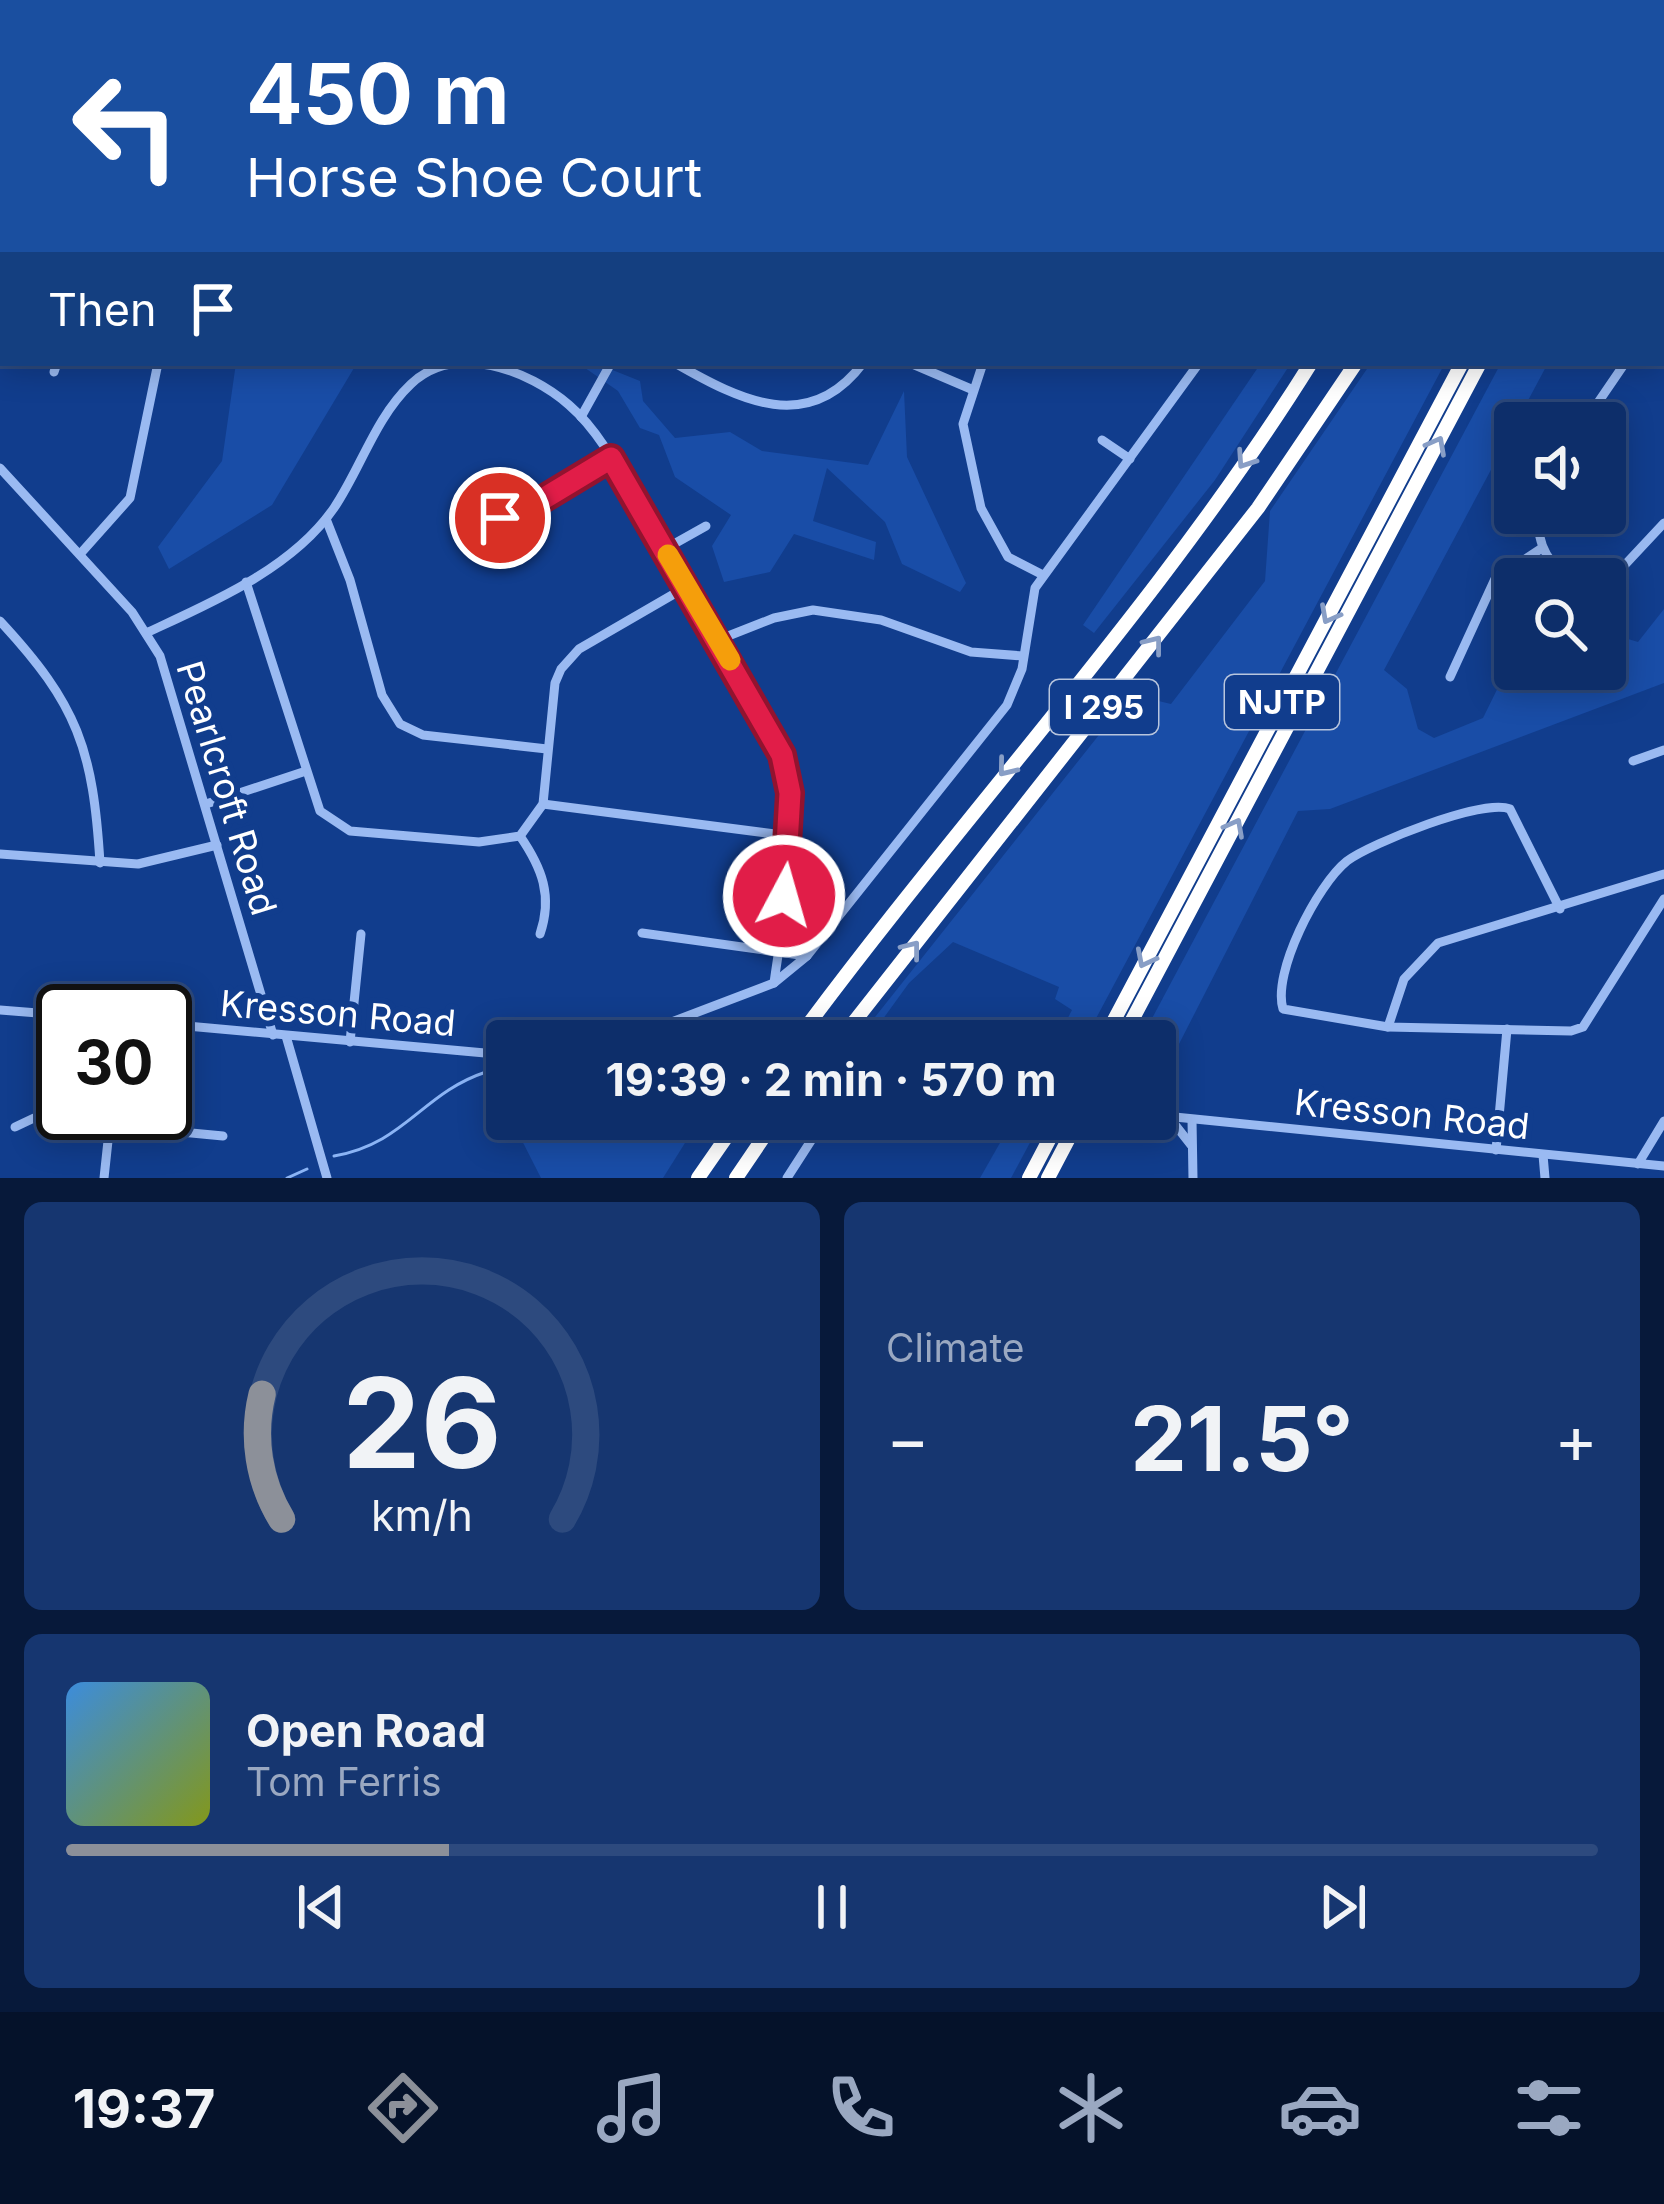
<!DOCTYPE html>
<meta charset="utf-8">
<style>
body{margin:0;font-family:Inter,sans-serif;background:#163670;color:#f1f3f6;height:100vh;display:flex;flex-direction:column;font-size:45px;white-space:nowrap}
*{box-sizing:border-box;margin:0}
p{font-size:39px;color:#9aa8c1}
.icon{flex:none;width:66px;height:66px;fill:none;stroke:currentColor;stroke-width:2;stroke-linecap:round;stroke-linejoin:round}
.map{position:relative;height:1178px;overflow:hidden}
.drawer{display:flex;flex-direction:column;gap:24px;padding:24px;background:#07193a;flex:1}
.drawer>*{flex:none}
.guide{position:absolute;left:0px;top:0px;width:1665px;height:366px;box-shadow:0 6px 30px #0003,0 0 0 3px #2d4a7e;background:#1a4fa0;color:#fff;overflow:hidden}
.fabs{position:absolute;left:1494px;top:402px;display:grid;gap:24px}
.fabs a{display:grid;place-items:center;width:132px;height:132px;border-radius:12px;background:#0d2e6a;box-shadow:0 6px 30px #0003,0 0 0 3px #2d4a7e;font-size:60px}
.speed{position:absolute;left:36px;top:984px;display:flex;gap:24px;font-size:60px;font-weight:700;text-align:center}
.speed>*{display:grid;place-content:center;width:156px;height:156px;border-radius:50%;background:#0d2e6a;box-shadow:0 6px 30px #0003,0 0 0 3px #2d4a7e;line-height:1}
.speed .limit{border:6px solid #111;border-radius:18px;background:#fff;color:#111}
.pin{position:absolute;display:grid;place-items:center;width:102px;height:102px;color:#fff;margin:-51px;border:6px solid #fff;border-radius:50%;box-shadow:0 3px 12px #0007}
.me{position:absolute;width:132px;margin:-66px;rotate:6deg;stroke-linejoin:round;filter:drop-shadow(0 0 9px #0008)}
.turn{display:flex;align-items:center;gap:42px;height:252px;padding:0 48px;font-size:54px}
.turn .icon{width:156px;height:156px;stroke-width:2.5}
.turn b{display:block;font-size:84px;line-height:102px}
.then{display:flex;align-items:center;height:114px;padding:0 48px;background:#0003;gap:24px;font-size:45px}
.big{font-size:90px;font-weight:700;line-height:1.1}
.drawer .tile{flex:1;display:flex;flex-direction:column;justify-content:center;gap:18px;min-width:0;padding:0 42px;border-radius:18px;background:#163670}
.drawer .dial{align-items:center;gap:0}
.dial svg{height:312px;overflow:visible;fill:none;stroke:#2d4a7e;stroke-width:7;stroke-linecap:round;text-anchor:middle}
.dial text{fill:#f1f3f6;stroke:none}
.song{display:flex;align-items:center;gap:36px}
.cover{width:144px;height:144px;border-radius:18px;background:linear-gradient(135deg,hsl(210 70% 55%),hsl(70 70% 35%))}
.played{height:12px;border-radius:6px;background:linear-gradient(90deg,#8c9099 25%,#2d4a7e 25%)}
.keys{display:flex;justify-content:space-around;direction:ltr}
.heat{display:flex;justify-content:space-between;align-items:center;font-size:66px;direction:ltr}
.drawer .tiles{flex:1;display:grid;gap:24px;grid-template-columns:1fr 1fr}
.tile:last-child{grid-column:span 2}
.trip{position:absolute;left:486px;top:1020px;width:690px;height:120px;border-radius:12px;background:#0d2e6a;box-shadow:0 6px 30px #0003,0 0 0 3px #2d4a7e;font-weight:700;line-height:120px;text-align:center}
.dock{display:flex;height:192px;justify-content:space-around;align-items:center;background:#05122a;color:#9aa8c1}
.dock .icon{width:84px;height:84px}
.dock .selected{color:#8c9099}
.dock b{font-size:54px;color:#f1f3f6}
.map>svg:first-child{display:block}
.green{fill:#194da7}
.lines{fill:none;stroke-linecap:round;stroke-linejoin:round}
.stream{stroke:#8bb4f5;stroke-width:3}
.minor{stroke:#9abaf2;stroke-width:9}
.highway{stroke:#fff;stroke-width:14}
.oneway{stroke:#889ec6}
.route-casing{stroke:#92132f;stroke-width:30}
.route{stroke:#e11d48;stroke-width:21}
.slow{stroke:#f59e0b;stroke-width:21}
.labels{text-anchor:middle;dominant-baseline:central;stroke-width:12;stroke-linejoin:round;paint-order:stroke}
.shield{fill:#113d8d;stroke:#b8c5dd;stroke-width:3}
.shield-label{font-size:33px;font-weight:bold;fill:#fff}
.street-label{font-size:36px;fill:#fff;stroke:#113d8d}
</style>
<div class="map">
<svg width="1664" height="1178" viewBox="0 0 1664 1178">
<rect width="100%" height="100%" fill="#113d8d"/>
<!-- green -->
<g class="green">
<polygon points="236,363 357,363 272,505 169,569 158,547 222,461"/>
<polygon points="578,363 595,363 640,381 643,401 675,438 730,432 762,451 868,465 904,391 907,457 966,583 960,592 902,564 885,522 827,468 813,521 876,542 874,560 794,534 770,572 724,582 712,546 731,515 675,477 659,435 640,428 618,391"/>
<polygon points="1261,363 1291,363 1215,480 1094,633 1083,625"/>
<polygon points="1371,363 1445,363 1084,1041 1056,1041 1072,1010 1055,999 1059,987 953,942 909,983 867,1041 856,1041 1114,716 1146,698 1171,704 1265,581 1270,511"/>
<polygon points="1501,363 1548,363 1384,670 1407,689 1418,729 1434,738 1483,718 1515,653 1515,669 1605,669 1605,632 1638,642 1664,609 1664,683 1330,809 1298,811 1155,1091 1155,1041 1140,1041"/>
<polygon points="511,1119 700,1119 663,1178 541,1178"/>
<polygon points="1013,1120 1041,1122 1011,1178 980,1178"/>
</g>
<g class="lines">
<!-- stream -->
<g class="stream">
<polyline points="446,0 448,3"/>
<path d="M334 1156C405 1144 422 1093 486 1072"/>
<polyline points="287,1178 307,1169"/>
</g>
<!-- minor -->
<g class="minor">
<polyline points="918,0 923,3"/>
<polyline points="113,3 114,0"/>
<polyline points="528,3 528,0"/>
<polyline points="1008,3 1010,0"/>
<polyline points="1178,3 1179,0"/>
<polyline points="1296,3 1297,0"/>
<polyline points="1414,3 1416,0"/>
<polyline points="0,57 3,58"/>
<polyline points="0,212 3,212"/>
<polyline points="1662,286 1664,282"/>
<polyline points="0,313 3,314"/>
<polyline points="1662,355 1664,356"/>
<path d="M675 363C741 401 809 435 863 363"/>
<polyline points="910,363 971,389"/>
<polyline points="983,363 963,424 981,508 1008,557 1043,575"/>
<polyline points="54,372 57,363"/>
<polyline points="581,417 611,363"/>
<polyline points="1584,423 1625,363"/>
<polyline points="1102,440 1130,459"/>
<polyline points="0,468 132,612 160,656 273,1035"/>
<path d="M1538 513C1537 546 1548 568 1579 579"/>
<polyline points="326,519 350,580 382,695 400,724 423,735 547,749"/>
<polyline points="482,519 538,502 611,458"/>
<polyline points="665,549 706,526"/>
<polyline points="81,553 130,498 158,363"/>
<polyline points="1593,579 1621,569 1664,523"/>
<polyline points="246,582 320,811 350,831 479,842 520,836 543,804 555,683 561,669 579,649 686,587"/>
<path d="M0 621C78 705 93 749 100 863"/>
<path d="M146 633C211 603 292 569 334 508 361 468 375 418 411 384 455 342 529 370 569 405 605 436 626 485 650 525 695 601 742 677 781 756 806 822 783 914 774 983"/>
<polyline points="718,640 774,618 813,610 881,620 971,652 1023,656"/>
<polyline points="1450,677 1495,579 1542,548"/>
<polyline points="1633,761 1664,750"/>
<polyline points="206,804 303,772"/>
<polyline points="543,804 790,836"/>
<path d="M520 836C542 868 553 896 540 934"/>
<polyline points="0,854 138,864 217,845"/>
<path d="M1560 909 1510 809C1484 798 1371 843 1347 861 1317 885 1272 973 1283 1009L1388 1027 1571 1031 1583 1027 1664 899"/>
<polyline points="642,933 807,956"/>
<polyline points="0,1010 63,1015"/>
<polyline points="165,1024 507,1055"/>
<polyline points="1388,1027 1404,979 1438,943 1664,874"/>
<polyline points="286,1036 327,1178"/>
<polyline points="638,1041 648,1031 774,983 807,956 1007,705 1022,669 1035,588 1199,363"/>
<polyline points="350,1042 361,934"/>
<polyline points="1155,1115 1664,1166"/>
<polyline points="1169,1117 1191,1145"/>
<polyline points="1192,1120 1193,1178"/>
<polyline points="15,1127 34,1118 223,1136"/>
<polyline points="1496,1150 1507,1029"/>
<polyline points="1543,1155 1545,1178"/>
<polyline points="1638,1164 1664,1121"/>
<polyline points="104,1178 111,1113"/>
<polyline points="787,1178 825,1119"/>
</g>
<!-- highway -->
<g class="highway">
<polyline points="1515,3 1516,0"/>
<polyline points="1557,3 1558,0"/>
<polyline points="1654,3 1655,0"/>
<polyline points="1662,24 1664,20"/>
<path d="M796 1041C964 813 1161 603 1311 363"/>
<polyline points="839,1041 1258,508 1356,363"/>
<polyline points="1103,1041 1462,363"/>
<polyline points="1121,1041 1480,363"/>
<polyline points="698,1178 739,1119"/>
<polyline points="736,1178 776,1119"/>
<polyline points="1029,1178 1060,1119"/>
<polyline points="1048,1178 1079,1119"/>
</g>
</g>
<!-- one-way arrows -->
<defs><path id="oneway-chevron" d="M-2-3.5L2.5 0L-2 3.5" fill="none" stroke-width="1.6" stroke-linecap="round" stroke-linejoin="round" transform="scale(3)"/></defs>
<g class="oneway">
<use href="#oneway-chevron" transform="translate(1437 445) rotate(-62)"/>
<use href="#oneway-chevron" transform="translate(1245 460) rotate(124)"/>
<use href="#oneway-chevron" transform="translate(1329 615) rotate(118)"/>
<use href="#oneway-chevron" transform="translate(1154 644) rotate(-52)"/>
<use href="#oneway-chevron" transform="translate(1006 768) rotate(129)"/>
<use href="#oneway-chevron" transform="translate(1235 827) rotate(-62)"/>
<use href="#oneway-chevron" transform="translate(912 949) rotate(-52)"/>
<use href="#oneway-chevron" transform="translate(1145 959) rotate(117)"/>
</g>
<g class="lines">
<!-- route casing -->
<g class="route-casing">
<polyline id="route" points="500,518 538,502 611,458 782,755 790,793 784,896"/>
</g>
<!-- route -->
<use href="#route" class="route"/>
<!-- slow -->
<polyline class="slow" points="668,555 730,660"/>
</g>
<g class="labels">
<!-- shield labels -->
<g class="shield">
<rect x="1225" y="675" width="114" height="54" rx="9"/>
<rect x="1050" y="680" width="108" height="54" rx="9"/>
</g>
<g class="shield-label">
<text x="1282" y="702">NJTP</text>
<text x="1104" y="707">I 295</text>
</g>
<!-- street labels -->
<g class="street-label">
<text transform="translate(227 788) rotate(73)">Pearlcroft Road</text>
<text transform="translate(338 1013) rotate(5)">Kresson Road</text>
<text transform="translate(1412 1114) rotate(6)">Kresson Road</text>
</g>
</g>
</svg>
<div class="fabs">
<a><svg class="icon" aria-label="sound" viewBox="0 0 24 24"><path d="M4 9h4l5-4v14l-5-4H4zM17 9q2 3 0 6"/></svg></a>
<a><svg class="icon" aria-label="search" viewBox="0 0 24 24"><circle cx="10" cy="10" r="6"/><path d="M15 15l6 6"/></svg></a>
</div>
<div class="speed"><div class="limit">30</div></div>
<div class="pin" style="left:500px;top:518px;background:#d93025"><svg class="icon" aria-label="arrive" viewBox="0 0 24 24"><path d="M6 21V4h12l-3 4 3 4H6"/></svg></div>
<svg class="me" style="left:784px;top:896px" viewBox="-20 -20 40 40"><circle r="17" fill="#e11d48" stroke="#fff" stroke-width="3"/><path d="M0-11L8 9 0 5-8 9z" fill="#fff"/></svg>
<div class="trip">19:39 · 2 min · 570 m</div>
<div class="guide">
<div class="turn"><svg class="icon" aria-label="left" viewBox="0 0 24 24"><path d="M17 20v-9H6M10 6l-5 5 5 5"/></svg><div><b>450 m</b>Horse Shoe Court</div></div>
<div class="then">Then<svg class="icon" aria-label="arrive" viewBox="0 0 24 24"><path d="M6 21V4h12l-3 4 3 4H6"/></svg></div>
</div>
</div>
<section class="drawer">
<div class="tiles">
<div class="tile dial"><svg viewBox="0 0 100 80">
<path d="M14 69A42 42 0 1 1 86 69"/>
<path d="M14 69A42 42 0 0 1 9 37" stroke="#8c9099"/>
<text x="50" y="56" font-size="32" font-weight="700">26</text>
<text x="50" y="72" font-size="11">km/h</text>
</svg></div>
<div class="tile"><p>Climate</p>
<div class="heat"><a>−</a><b class="big">21.5°</b><a>+</a></div>
</div>
<div class="tile">
<div class="song"><i class="cover"></i><div><b>Open Road</b><p>Tom Ferris</p></div></div>
<div class="played"></div>
<div class="keys"><svg class="icon" aria-label="previous" viewBox="0 0 24 24"><path d="M18 5L8 12l10 7zM5 5v14"/></svg><svg class="icon" aria-label="pause" viewBox="0 0 24 24"><path d="M8 5v14M16 5v14"/></svg><svg class="icon" aria-label="next" viewBox="0 0 24 24"><path d="M6 5l10 7-10 7zM19 5v14"/></svg></div>
</div>
</div>
</section>
<nav class="dock">
<b>19:37</b>
<svg class="icon selected" aria-label="directions" viewBox="0 0 24 24"><path d="M12 3l9 9-9 9-9-9zM9 14v-3h6M13 9l2 2-2 2"/></svg>
<svg class="icon" aria-label="music" viewBox="0 0 24 24"><path d="M9 18V5l10-2v13"/><circle cx="6" cy="18" r="3"/><circle cx="16" cy="16" r="3"/></svg>
<svg class="icon" aria-label="phone" viewBox="0 0 24 24"><path d="M5 4h4l2 5-3 2q2 4 5 5l2-3 5 2v4C11 20 4 13 5 4z"/></svg>
<svg class="icon" aria-label="climate" viewBox="0 0 24 24"><path d="M12 3v18M4 7l16 10M4 17L20 7"/></svg>
<svg class="icon" aria-label="car" viewBox="0 0 24 24"><path d="M5 17H2v-5l4-1 3-4h7l3 4 3 1v5h-3M9 17h6M6 11h13"/><circle cx="7" cy="17" r="2"/><circle cx="17" cy="17" r="2"/></svg>
<svg class="icon" aria-label="filters" viewBox="0 0 24 24"><path d="M4 7h16M4 17h16"/><circle cx="9" cy="7" r="2"/><circle cx="15" cy="17" r="2"/></svg>
</nav>
